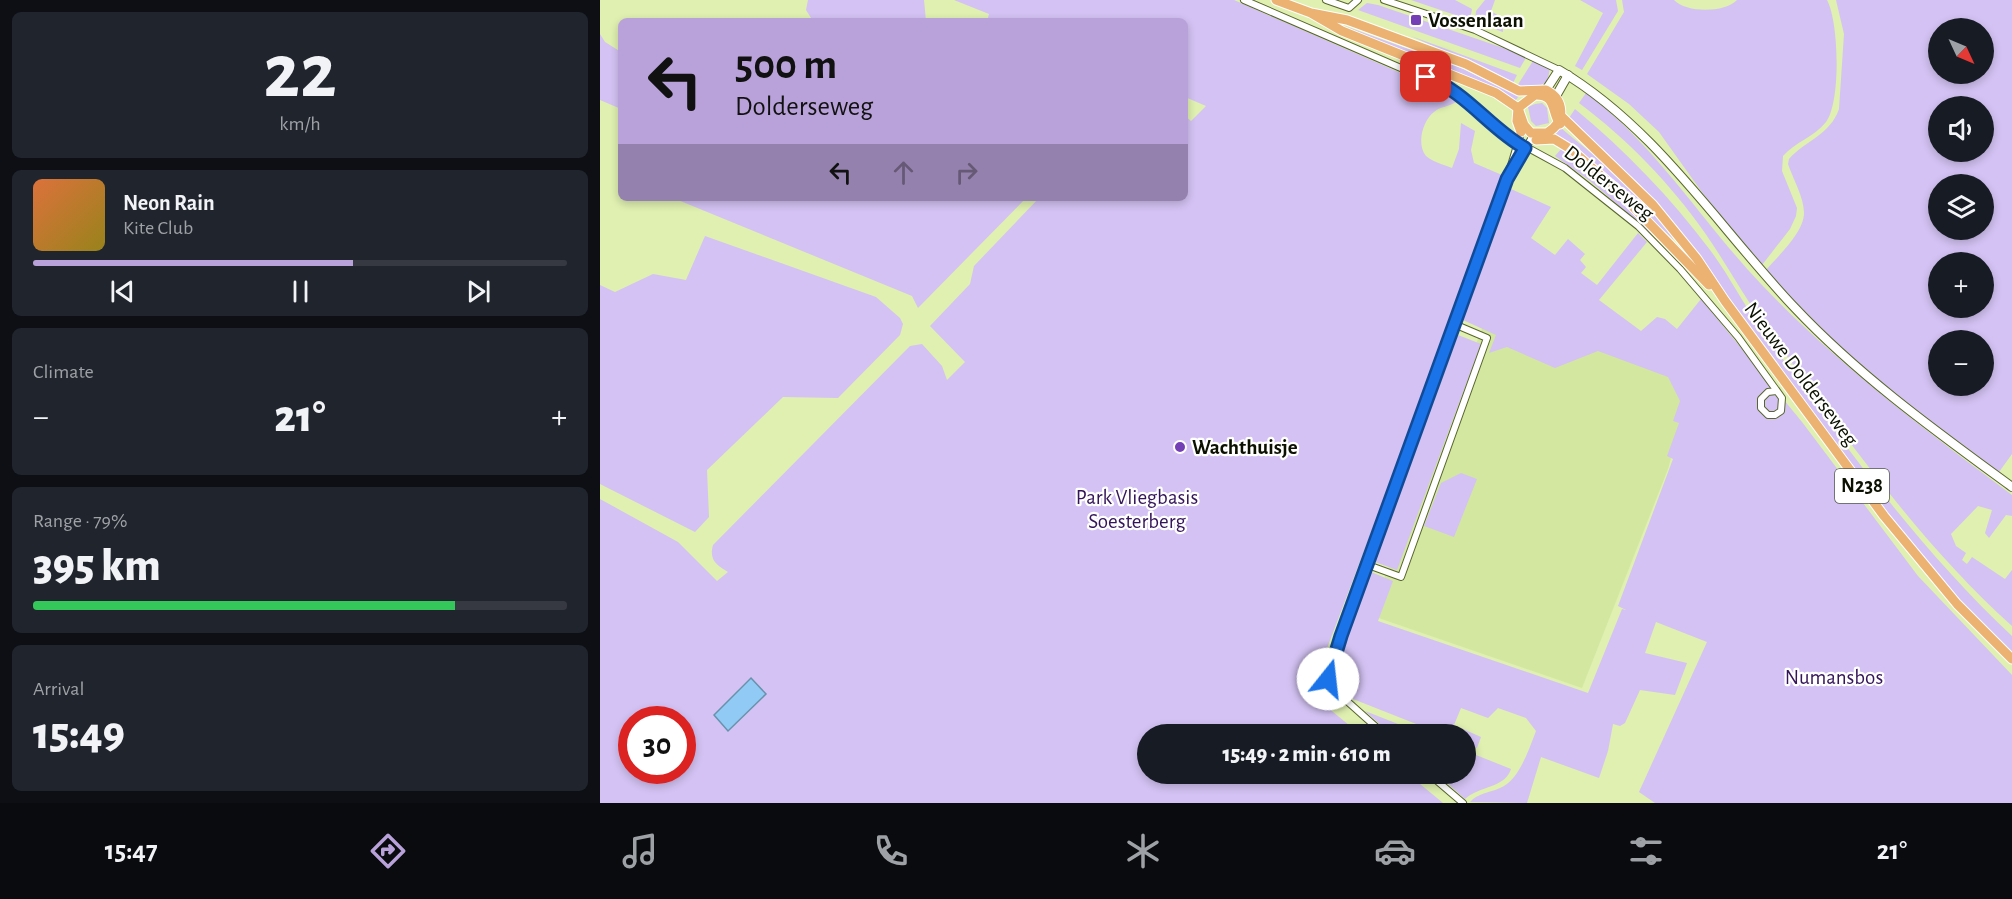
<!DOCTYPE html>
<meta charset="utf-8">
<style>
body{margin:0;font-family:"Alegreya Sans",sans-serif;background:#20242c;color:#f1f3f6;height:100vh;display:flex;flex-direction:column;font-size:22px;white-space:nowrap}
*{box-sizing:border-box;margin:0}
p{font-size:20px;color:#9ea1a6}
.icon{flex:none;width:33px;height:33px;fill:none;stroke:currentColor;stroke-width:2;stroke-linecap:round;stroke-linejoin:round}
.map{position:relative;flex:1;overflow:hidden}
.drawer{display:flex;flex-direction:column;gap:12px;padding:12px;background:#0d0f14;width:600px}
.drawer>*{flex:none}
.banner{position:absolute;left:18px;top:18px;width:570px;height:183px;border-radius:9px;box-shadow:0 3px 9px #0003;background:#b9a2d9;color:#111;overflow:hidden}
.needle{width:39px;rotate:134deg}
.buttons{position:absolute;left:1328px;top:18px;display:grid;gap:12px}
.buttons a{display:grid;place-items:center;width:66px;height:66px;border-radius:50%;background:#171b24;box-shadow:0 3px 9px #0003;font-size:30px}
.speed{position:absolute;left:18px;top:706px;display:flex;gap:12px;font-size:30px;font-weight:700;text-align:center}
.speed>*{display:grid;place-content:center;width:78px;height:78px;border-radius:50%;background:#171b24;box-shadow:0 3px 9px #0003;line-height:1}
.speed .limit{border:9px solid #d22;background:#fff;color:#111}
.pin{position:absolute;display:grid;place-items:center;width:51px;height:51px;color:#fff;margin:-26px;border-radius:12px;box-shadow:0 3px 9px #0006}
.me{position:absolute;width:66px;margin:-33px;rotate:16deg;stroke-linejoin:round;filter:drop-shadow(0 0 4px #0008)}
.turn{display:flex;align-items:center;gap:21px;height:126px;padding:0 18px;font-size:27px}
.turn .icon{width:78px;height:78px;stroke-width:2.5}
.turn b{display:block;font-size:42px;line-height:51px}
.lanes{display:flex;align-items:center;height:57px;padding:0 18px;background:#0003;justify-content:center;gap:30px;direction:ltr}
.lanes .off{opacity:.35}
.big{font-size:45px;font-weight:800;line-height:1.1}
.drawer .card{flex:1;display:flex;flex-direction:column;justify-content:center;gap:9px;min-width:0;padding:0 21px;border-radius:9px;background:#20242c}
.drawer .dial{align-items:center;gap:0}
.dial b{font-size:78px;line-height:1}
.song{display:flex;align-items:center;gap:18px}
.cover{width:72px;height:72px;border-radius:9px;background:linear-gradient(135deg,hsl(20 70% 55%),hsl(50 70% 35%))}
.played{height:6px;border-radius:3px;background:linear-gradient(90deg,#b9a2d9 60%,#363941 60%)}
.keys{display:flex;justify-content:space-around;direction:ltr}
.heat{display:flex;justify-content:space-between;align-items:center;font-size:33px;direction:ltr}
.charge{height:9px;border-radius:4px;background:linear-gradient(90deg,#34c759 79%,#363941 0)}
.trip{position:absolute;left:537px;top:724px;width:339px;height:60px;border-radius:30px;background:#171b24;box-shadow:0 3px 9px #0003;font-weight:800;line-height:60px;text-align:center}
.tab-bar{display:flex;height:96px;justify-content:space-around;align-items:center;background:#090b0e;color:#9ea1a6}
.tab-bar .icon{width:42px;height:42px}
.tab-bar .current{color:#b9a2d9}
.tab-bar b{font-size:27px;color:#f1f3f6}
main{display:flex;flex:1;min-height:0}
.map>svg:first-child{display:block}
.built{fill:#d3e7a0}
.green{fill:#d3c2f3;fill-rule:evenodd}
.water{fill:#90caf5;stroke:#6892ac;stroke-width:1.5}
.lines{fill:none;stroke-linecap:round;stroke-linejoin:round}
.street-casing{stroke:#58662c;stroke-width:8}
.secondary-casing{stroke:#58662c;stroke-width:10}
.primary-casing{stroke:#fff;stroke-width:11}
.street{stroke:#fff;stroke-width:6}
.secondary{stroke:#fff;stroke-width:8}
.primary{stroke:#ebb271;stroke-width:9}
.route-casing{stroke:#114b97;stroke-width:15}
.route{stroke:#1a73e8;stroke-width:10}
.poi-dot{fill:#743eb5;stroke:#fff;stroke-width:2}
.labels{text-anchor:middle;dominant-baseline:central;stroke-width:4.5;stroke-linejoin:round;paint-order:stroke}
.shield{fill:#fff;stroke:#54584c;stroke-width:1.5}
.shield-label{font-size:20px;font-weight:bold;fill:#0b1000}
.poi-label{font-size:21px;font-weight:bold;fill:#0b1000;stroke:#fff;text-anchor:start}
.street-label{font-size:21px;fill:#0b1000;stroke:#fff}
.park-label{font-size:21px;fill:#351559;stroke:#fff}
</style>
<main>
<section class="drawer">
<div class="card dial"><b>22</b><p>km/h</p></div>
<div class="card">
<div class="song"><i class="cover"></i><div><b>Neon Rain</b><p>Kite Club</p></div></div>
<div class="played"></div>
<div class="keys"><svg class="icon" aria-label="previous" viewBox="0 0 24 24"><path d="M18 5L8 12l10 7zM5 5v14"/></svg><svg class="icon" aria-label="pause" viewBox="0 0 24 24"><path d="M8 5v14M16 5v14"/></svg><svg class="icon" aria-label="next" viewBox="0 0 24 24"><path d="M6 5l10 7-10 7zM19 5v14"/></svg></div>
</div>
<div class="card"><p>Climate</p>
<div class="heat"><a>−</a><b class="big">21°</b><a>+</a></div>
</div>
<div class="card"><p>Range · 79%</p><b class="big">395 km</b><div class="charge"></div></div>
<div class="card"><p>Arrival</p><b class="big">15:49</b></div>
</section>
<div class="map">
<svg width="1412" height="803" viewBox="0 0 1412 803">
<rect width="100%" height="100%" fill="#dff0b1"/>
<!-- built -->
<polygon class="built" points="889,311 1070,375 1086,403 1068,469 982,688 770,615"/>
<!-- green -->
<g class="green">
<polygon points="208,0 324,0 326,21 213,21 206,10"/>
<path d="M354 0H634L835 88 856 102C849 107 841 106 834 112 823 120 816 144 826 156 831 161 844 165 852 168L859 149 861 123 875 131 871 150 874 163 902 175 889 222 710 693 761 735H548V774H808L843 803H0V499L78 542 117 581 128 572C116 565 109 560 113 545L310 346 322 344 342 366 347 380 365 362 330 326 370 284 374 266 439 198H585V116L591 121 606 106 585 97V21H387L389 14ZM32 720H82V771H32Z"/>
<polygon points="811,0 855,0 872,9 870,20"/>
<polygon points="885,0 895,0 891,11 902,18 903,32 875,22 876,11"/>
<polygon points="980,0 1016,0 1018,11 982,70 975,66 1003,13"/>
<path d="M1022 0H1074C1086 13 1125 13 1137 0H1227C1239 22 1241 102 1226 122 1214 137 1195 142 1183 156L1182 171 1197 208 1196 216 1190 229 1162 265 1104 195 1059 132 1029 104 987 74 1024 12Z"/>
<path d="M1236 0H1412V454L1399 472 1317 411 1248 355 1165 271C1177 257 1204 233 1204 213 1204 197 1193 179 1188 164L1189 159C1206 140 1230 135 1239 109L1244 34ZM1338 28H1383V74H1338ZM1338 106H1383V152H1338ZM1338 184H1383V230H1338ZM1338 262H1383V308H1338ZM1338 340H1383V386H1338Z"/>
<polygon points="767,3 778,5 927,56 920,68 758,10"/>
<polygon points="742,25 861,68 919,96 915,101"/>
<polygon points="0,34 5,42 21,52 21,109 0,100"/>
<polygon points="811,36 917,75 913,83"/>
<polygon points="933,61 950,69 947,82 939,86 917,86"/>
<path d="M986 93C1056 145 1102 222 1161 284 1237 364 1324 429 1412 495V516L1406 515 1389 538 1385 533 1392 510 1378 506 1351 534 1356 546 1366 553 1362 560 1367 564 1372 557 1405 579 1412 570V626C1319 543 1237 426 1164 324 1143 295 1126 263 1105 233 1071 184 1026 138 979 103Z"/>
<polygon points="935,104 942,103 947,108 949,123 936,126 931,121 928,107"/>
<path d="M975 109C1025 150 1071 198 1110 250 1129 275 1143 304 1162 330 1238 437 1316 546 1412 636V652L1345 586 1265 485 1084 236 1041 186 969 118Z"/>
<path d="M961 128C1000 161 1048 194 1074 240L1012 181 955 135Z"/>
<polygon points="963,147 1056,235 1052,234 990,181 955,156"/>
<path d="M911 189 951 207 931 238 955 255 968 239 985 254 980 260 986 267 981 273 997 285 1038 233 1047 242 999 300 1041 331 1057 317 1065 319 1077 329 1101 299 1202 422 1318 576 1412 675V803H1055L1039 792 1107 642 1056 622 1045 653 1087 663 1075 695 1040 690 1025 723 1020 726 1013 724 1008 751 999 778 941 757 927 803 870 802C878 793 889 793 900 788 919 781 929 749 936 731L926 718 898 708 888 718 861 708 854 725 881 737 877 748 866 744V735H844L753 699C741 693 734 684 735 671L771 572 793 581 778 621 988 693 1022 609 1026 610 1018 606 1073 459 1067 456 1079 423 1073 421 1080 401 1068 377 998 351 955 368 907 347 889 353 896 335 863 320Z"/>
<polygon points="73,198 426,198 318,308 312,296"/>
<polygon points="105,236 276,297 300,318 303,324 300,335 238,398 183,397 107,470 109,517 95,532 0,484 0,285 15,292 53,274 86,280"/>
<polygon points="858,335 881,344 797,570 775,562"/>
<polygon points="861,473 877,479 854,537 824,526 841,483"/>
<polygon points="765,711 826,735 792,735"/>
<path d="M866 751 911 769C905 788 879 786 865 799L837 774H866Z"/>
</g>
<!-- water -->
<polygon class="water" points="151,678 166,694 128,731 114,715"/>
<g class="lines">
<!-- street casing -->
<g class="street-casing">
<g id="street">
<polyline points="644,0 810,72 842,83 908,137 965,168 1038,226 1080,269 1138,337 1182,398 1181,411 1175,415 1168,415 1161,408 1161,399 1168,392 1176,391"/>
<polyline points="726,0 749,8 758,0"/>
<polyline points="784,0 875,30 959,70"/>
<polyline points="909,176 931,139"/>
<polyline points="768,565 801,577 887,338 854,324"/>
<polyline points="785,735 729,685 729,672 907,179 921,132"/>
<polyline points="829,774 863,803"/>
</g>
</g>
<!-- secondary casing -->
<g class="secondary-casing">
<g id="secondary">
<path d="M946 90 959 70C1056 127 1119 228 1195 308 1259 376 1337 432 1412 487"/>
<polyline points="956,96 968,75"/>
</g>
</g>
<!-- primary casing -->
<g class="primary-casing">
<g id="primary">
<path d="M676 0 711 13 742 31 896 93 918 108 924 125 931 133H947C966 122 965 100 946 90L919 91 866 64 747 20 711 13"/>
<polyline points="961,116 1053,205 1097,259 1125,301 1284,516 1357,604 1412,659"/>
<path d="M921 132 917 121 918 108 935 95C957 94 951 112 960 124"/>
<polyline points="936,140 954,139 972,150 1016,189 1109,285"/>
</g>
</g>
<!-- street -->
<use href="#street" class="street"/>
<!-- secondary -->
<use href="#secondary" class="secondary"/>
<!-- primary -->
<use href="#primary" class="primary"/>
</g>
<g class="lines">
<!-- route casing -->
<g class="route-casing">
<path id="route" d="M728 679 741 636 907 179 925 148C889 128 866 91 826 77"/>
</g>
<!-- route -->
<use href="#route" class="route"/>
</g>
<!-- markers -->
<g class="poi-dot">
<rect x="810" y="14" width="12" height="12" rx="3"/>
<circle cx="580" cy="447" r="6"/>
</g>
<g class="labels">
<!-- shield labels -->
<rect class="shield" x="1235" y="469" width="54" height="34" rx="4.5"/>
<g class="shield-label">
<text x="1262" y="486">N238</text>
</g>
<!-- poi labels -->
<g class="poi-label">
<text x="828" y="20">Vossenlaan</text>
<text x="592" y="447">Wachthuisje</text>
</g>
<!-- street labels -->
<g class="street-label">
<text transform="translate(1009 183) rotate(38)">Dolderseweg</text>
<text transform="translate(1201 374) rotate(53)">Nieuwe Dolderseweg</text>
</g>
<!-- park labels -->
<g class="park-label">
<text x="537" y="497">Park Vliegbasis<tspan x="537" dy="24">Soesterberg</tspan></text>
<text x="1234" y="677">Numansbos</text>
</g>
</g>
</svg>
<div class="buttons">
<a><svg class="needle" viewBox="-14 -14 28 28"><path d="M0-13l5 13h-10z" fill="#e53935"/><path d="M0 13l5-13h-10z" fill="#9ea1a6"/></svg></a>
<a><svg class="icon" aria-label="sound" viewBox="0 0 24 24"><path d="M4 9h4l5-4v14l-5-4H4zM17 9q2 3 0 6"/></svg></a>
<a><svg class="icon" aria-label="layers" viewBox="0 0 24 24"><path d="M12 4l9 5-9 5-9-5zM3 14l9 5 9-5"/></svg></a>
<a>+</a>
<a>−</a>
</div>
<div class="speed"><div class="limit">30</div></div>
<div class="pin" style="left:826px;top:77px;background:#d93025"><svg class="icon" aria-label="arrive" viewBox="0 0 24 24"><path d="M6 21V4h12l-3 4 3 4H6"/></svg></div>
<svg class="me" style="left:728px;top:679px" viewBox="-20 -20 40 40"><circle r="19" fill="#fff"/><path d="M0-13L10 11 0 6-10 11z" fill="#1a73e8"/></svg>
<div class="trip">15:49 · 2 min · 610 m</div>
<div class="banner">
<div class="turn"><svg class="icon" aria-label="left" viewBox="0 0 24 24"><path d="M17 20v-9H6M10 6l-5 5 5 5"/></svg><div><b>500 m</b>Dolderseweg</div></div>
<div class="lanes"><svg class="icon" aria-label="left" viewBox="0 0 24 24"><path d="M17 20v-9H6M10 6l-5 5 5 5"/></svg><svg class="icon off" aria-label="ahead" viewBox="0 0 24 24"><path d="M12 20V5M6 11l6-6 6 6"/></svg><svg class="icon off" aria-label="right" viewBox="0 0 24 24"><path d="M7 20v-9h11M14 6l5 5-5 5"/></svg></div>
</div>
</div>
</main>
<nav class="tab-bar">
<b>15:47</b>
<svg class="icon current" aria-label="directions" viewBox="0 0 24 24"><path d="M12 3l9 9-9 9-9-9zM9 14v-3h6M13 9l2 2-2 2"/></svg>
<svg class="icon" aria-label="music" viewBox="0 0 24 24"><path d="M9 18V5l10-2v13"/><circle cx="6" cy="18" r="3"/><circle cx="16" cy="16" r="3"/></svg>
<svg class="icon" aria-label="phone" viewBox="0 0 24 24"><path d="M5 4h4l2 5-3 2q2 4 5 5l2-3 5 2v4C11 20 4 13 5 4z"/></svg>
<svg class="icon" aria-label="climate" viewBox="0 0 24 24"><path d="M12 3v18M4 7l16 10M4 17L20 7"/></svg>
<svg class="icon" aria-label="car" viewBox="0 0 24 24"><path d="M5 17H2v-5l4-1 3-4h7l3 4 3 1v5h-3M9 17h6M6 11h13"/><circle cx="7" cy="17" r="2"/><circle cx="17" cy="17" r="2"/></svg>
<svg class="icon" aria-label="filters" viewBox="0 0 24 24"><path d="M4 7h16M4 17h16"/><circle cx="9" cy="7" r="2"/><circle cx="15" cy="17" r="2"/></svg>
<b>21°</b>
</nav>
